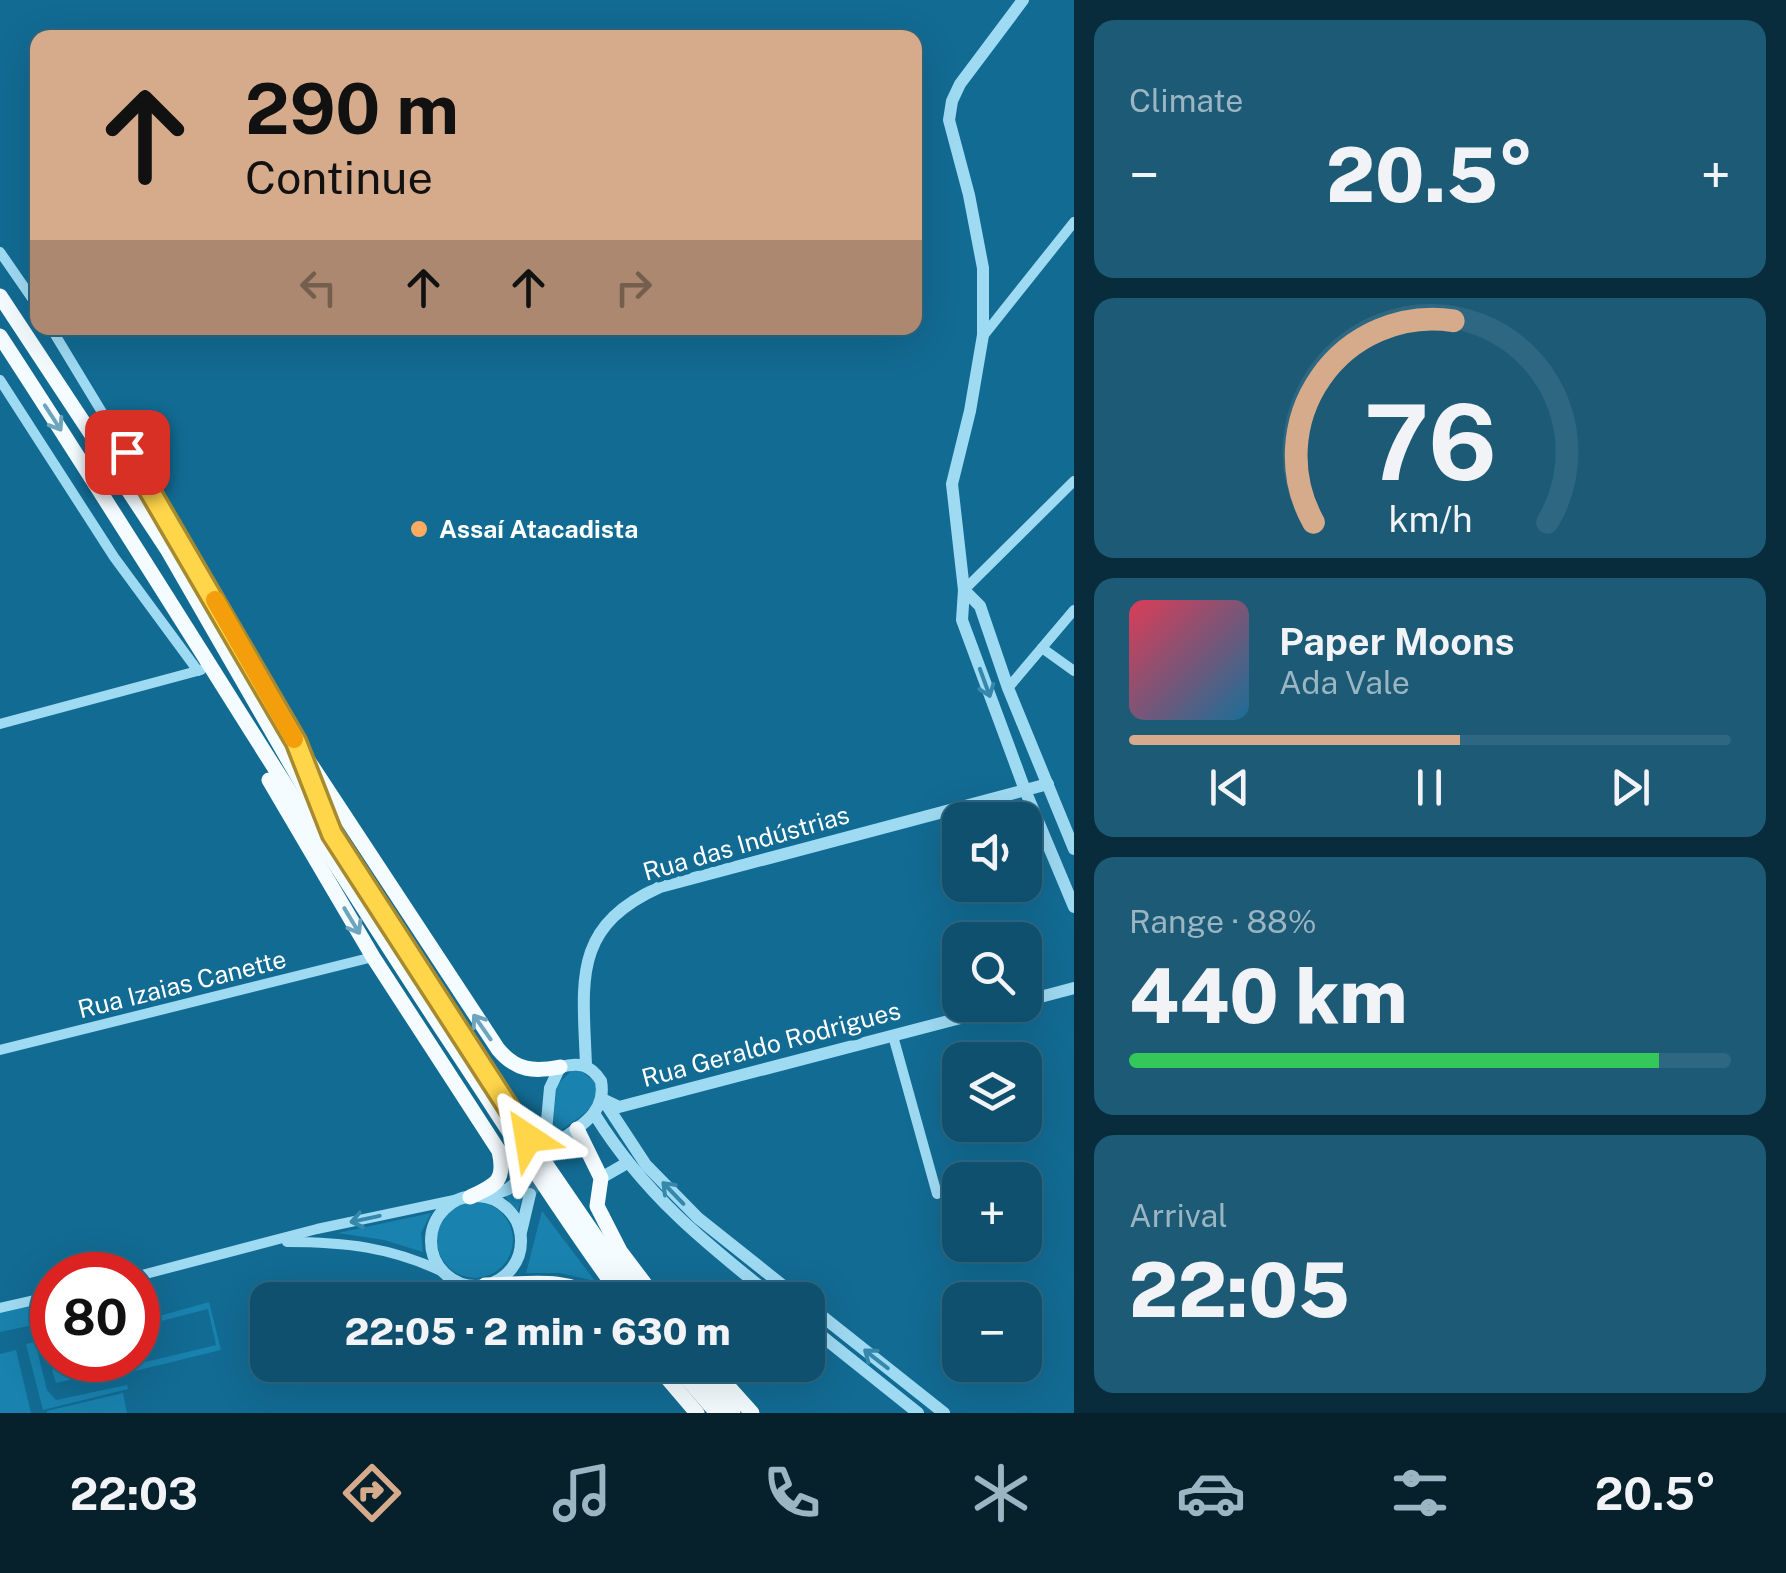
<!DOCTYPE html>
<meta charset="utf-8">
<style>
body{margin:0;font-family:"Public Sans",sans-serif;background:#1c5a76;color:#f1f3f6;height:100vh;display:flex;flex-direction:column;font-size:38px;white-space:nowrap}
*{box-sizing:border-box;margin:0}
p{font-size:32px;color:#9bb5c2}
.icon{flex:none;width:55px;height:55px;fill:none;stroke:currentColor;stroke-width:2;stroke-linecap:round;stroke-linejoin:round}
.map{position:relative;flex:1;overflow:hidden}
.details{display:flex;flex-direction:column;gap:20px;padding:20px;background:#082c3c;width:712px}
.details>*{flex:none}
.banner{position:absolute;left:30px;top:30px;width:892px;height:305px;border-radius:20px;box-shadow:0 10px 40px #0002,0 0 0 2px #2e6781;background:#d6ab8b;color:#111;overflow:hidden}
.buttons{position:absolute;left:942px;top:802px;display:grid;gap:20px}
.buttons a{display:grid;place-items:center;width:100px;height:100px;border-radius:20px;background:#0e506e;box-shadow:0 10px 40px #0002,0 0 0 2px #2e6781;font-size:50px}
.speed{position:absolute;left:30px;top:1252px;display:flex;gap:20px;font-size:50px;font-weight:700;text-align:center}
.speed>*{display:grid;place-content:center;width:130px;height:130px;border-radius:50%;background:#0e506e;box-shadow:0 10px 40px #0002,0 0 0 2px #2e6781;line-height:1}
.speed .limit{border:15px solid #d22;background:#fff;color:#111}
.pin{position:absolute;display:grid;place-items:center;width:85px;height:85px;color:#fff;margin:-42px;border-radius:20px;box-shadow:0 5px 15px #0006}
.me{position:absolute;width:110px;margin:-55px;rotate:327deg;stroke-linejoin:round;filter:drop-shadow(0 0 8px #0008)}
.turn{display:flex;align-items:center;gap:35px;height:210px;padding:0 50px;font-size:45px}
.turn .icon{width:130px;height:130px;stroke-width:2.5}
.turn b{display:block;font-size:70px;line-height:85px}
.lanes{display:flex;align-items:center;height:95px;padding:0 50px;background:#0003;justify-content:center;gap:50px;direction:ltr}
.lanes .off{opacity:.35}
.big{font-size:75px;font-weight:800;line-height:1.1}
.details .tile{flex:1;display:flex;flex-direction:column;justify-content:center;gap:15px;min-width:0;padding:0 35px;border-radius:20px;background:#1c5a76}
.details .dial{align-items:center;gap:0}
.dial svg{height:260px;overflow:visible;fill:none;stroke:#2e6781;stroke-width:7;stroke-linecap:round;text-anchor:middle}
.dial text{fill:#f1f3f6;stroke:none}
.song{display:flex;align-items:center;gap:30px}
.cover{width:120px;height:120px;border-radius:15px;background:linear-gradient(135deg,hsl(350 70% 55%),hsl(200 70% 35%))}
.played{height:10px;border-radius:5px;background:linear-gradient(90deg,#d6ab8b 55%,#2e6781 55%)}
.keys{display:flex;justify-content:space-around;direction:ltr}
.heat{display:flex;justify-content:space-between;align-items:center;font-size:55px;direction:ltr}
.charge{height:15px;border-radius:8px;background:linear-gradient(90deg,#34c759 88%,#2e6781 0)}
.trip{position:absolute;left:250px;top:1282px;width:575px;height:100px;border-radius:20px;background:#0e506e;box-shadow:0 10px 40px #0002,0 0 0 2px #2e6781;font-weight:800;line-height:100px;text-align:center}
.dock{display:flex;height:160px;justify-content:space-around;align-items:center;background:#06202c;color:#9bb5c2}
.dock .icon{width:70px;height:70px}
.dock .current{color:#d6ab8b}
.dock b{font-size:45px;color:#f1f3f6}
main{display:flex;flex:1;min-height:0}
.map>svg:first-child{display:block}
.green{fill:#1982ae}
.lines{fill:none;stroke-linecap:round;stroke-linejoin:round}
.tertiary-tunnel{stroke:#3681a3;stroke-width:12;stroke-dasharray:12 6;stroke-linecap:butt}
.minor{stroke:#9fdaf3;stroke-width:10}
.tertiary{stroke:#9fdaf3;stroke-width:12}
.trunk{stroke:#f5fcff;stroke-width:15}
.oneway{stroke:#6da5be}
.oneway2{stroke:#3587ab}
.route-casing{stroke:#a68a30;stroke-width:25}
.route{stroke:#ffd54a;stroke-width:18}
.slow{stroke:#f59e0b;stroke-width:18}
.poi-dot{fill:#ffaa61;stroke:#126b93;stroke-width:4}
.labels{text-anchor:middle;dominant-baseline:central;stroke-width:10;stroke-linejoin:round;paint-order:stroke}
.poi-label{font-size:25px;font-weight:bold;fill:#fff;stroke:#126b93;text-anchor:start}
.street-label{font-size:25px;fill:#fff;stroke:#126b93}
</style>
<main>
<div class="map">
<svg width="1074" height="1413" viewBox="0 0 1074 1413">
<rect width="100%" height="100%" fill="#126b93"/>
<!-- green -->
<g class="green">
<path d="M571 1071H581L595 1082C601 1115 571 1117 555 1137 539 1156 525 1187 518 1211L504 1196 525 1182 552 1128 557 1085Z"/>
<circle cx="475" cy="1240" r="38"/>
<polygon points="542,1211 595,1281 560,1273 526,1273"/>
<polygon points="431,1213 421,1233 423,1252 384,1240 338,1233"/>
<polygon points="52,1300 52,1321 0,1332 0,1313"/>
<polygon points="209,1302 221,1350 135,1371 133,1365 216,1345 208,1309 138,1327 138,1322"/>
<polygon points="35,1342 47,1390 56,1400 127,1385 128,1389 43,1410 26,1344"/>
<polygon points="16,1350 31,1413 0,1413 0,1354"/>
<polygon points="57,1360 103,1360 107,1371 56,1383 52,1370"/>
<polygon points="123,1393 127,1413 47,1413 47,1411"/>
</g>
<g class="lines">
<!-- tertiary-tunnel -->
<polyline class="tertiary-tunnel" points="530,1194 559,1141"/>
<!-- minor -->
<g class="minor">
<polyline points="0,252 38,307"/>
<polyline points="51,328 189,556"/>
<polyline points="984,335 1074,222"/>
<polyline points="0,380 114,557 198,671"/>
<polyline points="964,590 1074,481"/>
<polyline points="1042,648 1074,671"/>
<polyline points="1008,688 1074,610"/>
<polyline points="0,724 201,670"/>
<polyline points="893,1036 937,1194"/>
<polyline points="0,1050 373,957"/>
<path d="M287 1242C344 1242 391 1247 443 1272"/>
<polyline points="138,1276 317,1229 459,1199"/>
<polyline points="0,1308 52,1296"/>
</g>
<!-- tertiary -->
<g class="tertiary">
<polyline points="1023,0 960,84 952,101 949,120 969,195 983,268 983,335 970,411 952,484 964,590 962,620 1025,790 1074,907"/>
<polyline points="964,590 980,606 1008,688 1074,849"/>
<polyline points="1025,1001 1074,988"/>
<path d="M586 1066C583 981 571 927 660 887L1048 784"/>
<polyline points="602,1099 619,1107 1010,1005"/>
<polyline points="604,1101 646,1165 698,1218 801,1300"/>
<path d="M595 1115C644 1194 705 1243 777 1300"/>
<path d="M546 1131 550 1088 560 1067C579 1062 590 1064 601 1081 607 1112 581 1126 559 1141"/>
<polyline points="601,1178 627,1163"/>
<circle cx="476" cy="1241" r="45"/>
<polyline points="486,1197 508,1189 523,1177"/>
<polyline points="521,1232 530,1194"/>
<polyline points="808,1305 944,1413"/>
<polyline points="808,1325 918,1413"/>
</g>
<!-- trunk -->
<g class="trunk">
<polyline points="0,296 167,549 331,834 528,1138 639,1300"/>
<path d="M0 336C153 570 297 809 451 1043 508 1129 563 1217 624 1300"/>
<path d="M172 547 200 574 296 742 498 1049C516 1071 534 1072 560 1067"/>
<path d="M269 780 373 957 499 1151C506 1181 496 1185 470 1197"/>
<polyline points="577,1129 601,1178 597,1206 620,1251 657,1300"/>
<path d="M485 1285C525 1285 565 1275 600 1300"/>
<polyline points="656,1365 697,1413"/>
<polyline points="675,1365 717,1413"/>
<polyline points="691,1365 733,1413"/>
<polyline points="709,1365 752,1413"/>
</g>
</g>
<!-- one-way arrows -->
<defs><path id="oneway-shaft" d="M-6 0H5M1.5-3L5.5 0L1.5 3" fill="none" stroke-width="1.6" stroke-linecap="round" stroke-linejoin="round" transform="scale(2.5)"/></defs>
<g class="oneway">
<use href="#oneway-shaft" transform="translate(53 418) rotate(57)"/>
<use href="#oneway-shaft" transform="translate(352 921) rotate(59)"/>
<use href="#oneway-shaft" transform="translate(482 1027) rotate(-125)"/>
</g>
<g class="oneway2">
<use href="#oneway-shaft" transform="translate(985 683) rotate(70)"/>
<use href="#oneway-shaft" transform="translate(673 1193) rotate(-134)"/>
<use href="#oneway-shaft" transform="translate(365 1219) rotate(168)"/>
<use href="#oneway-shaft" transform="translate(876 1359) rotate(-142)"/>
</g>
<g class="lines">
<!-- route casing -->
<g class="route-casing">
<polyline id="route" points="127,452 296,742 332,834 528,1138"/>
</g>
<!-- route -->
<use href="#route" class="route"/>
<!-- slow -->
<polyline class="slow" points="215,600 294,739"/>
</g>
<!-- markers -->
<circle class="poi-dot" cx="419" cy="529" r="10"/>
<g class="labels">
<!-- poi labels -->
<g class="poi-label">
<text x="439" y="529">Assaí Atacadista</text>
</g>
<!-- street labels -->
<g class="street-label">
<text transform="translate(746 843) rotate(-16)">Rua das Indústrias</text>
<text transform="translate(182 984) rotate(-14)">Rua Izaias Canette</text>
<text transform="translate(771 1044) rotate(-15)">Rua Geraldo Rodrigues</text>
</g>
</g>
</svg>
<div class="buttons">
<a><svg class="icon" aria-label="sound" viewBox="0 0 24 24"><path d="M4 9h4l5-4v14l-5-4H4zM17 9q2 3 0 6"/></svg></a>
<a><svg class="icon" aria-label="search" viewBox="0 0 24 24"><circle cx="10" cy="10" r="6"/><path d="M15 15l6 6"/></svg></a>
<a><svg class="icon" aria-label="layers" viewBox="0 0 24 24"><path d="M12 4l9 5-9 5-9-5zM3 14l9 5 9-5"/></svg></a>
<a>+</a>
<a>−</a>
</div>
<div class="speed"><div class="limit">80</div></div>
<div class="pin" style="left:127px;top:452px;background:#d93025"><svg class="icon" aria-label="arrive" viewBox="0 0 24 24"><path d="M6 21V4h12l-3 4 3 4H6"/></svg></div>
<svg class="me" style="left:528px;top:1138px" viewBox="-20 -20 40 40"><path d="M0-17L14 15 0 8-14 15z" fill="#ffd54a" stroke="#fff" stroke-width="4"/></svg>
<div class="trip">22:05 · 2 min · 630 m</div>
<div class="banner">
<div class="turn"><svg class="icon" aria-label="ahead" viewBox="0 0 24 24"><path d="M12 20V5M6 11l6-6 6 6"/></svg><div><b>290 m</b>Continue</div></div>
<div class="lanes"><svg class="icon off" aria-label="left" viewBox="0 0 24 24"><path d="M17 20v-9H6M10 6l-5 5 5 5"/></svg><svg class="icon" aria-label="ahead" viewBox="0 0 24 24"><path d="M12 20V5M6 11l6-6 6 6"/></svg><svg class="icon" aria-label="ahead" viewBox="0 0 24 24"><path d="M12 20V5M6 11l6-6 6 6"/></svg><svg class="icon off" aria-label="right" viewBox="0 0 24 24"><path d="M7 20v-9h11M14 6l5 5-5 5"/></svg></div>
</div>
</div>
<section class="details">
<div class="tile"><p>Climate</p>
<div class="heat"><a>−</a><b class="big">20.5°</b><a>+</a></div>
</div>
<div class="tile dial"><svg viewBox="0 0 100 80">
<path d="M14 69A42 42 0 1 1 86 69"/>
<path d="M14 69A42 42 0 0 1 57 7" stroke="#d6ab8b"/>
<text x="50" y="56" font-size="32" font-weight="700">76</text>
<text x="50" y="72" font-size="11">km/h</text>
</svg></div>
<div class="tile">
<div class="song"><i class="cover"></i><div><b>Paper Moons</b><p>Ada Vale</p></div></div>
<div class="played"></div>
<div class="keys"><svg class="icon" aria-label="previous" viewBox="0 0 24 24"><path d="M18 5L8 12l10 7zM5 5v14"/></svg><svg class="icon" aria-label="pause" viewBox="0 0 24 24"><path d="M8 5v14M16 5v14"/></svg><svg class="icon" aria-label="next" viewBox="0 0 24 24"><path d="M6 5l10 7-10 7zM19 5v14"/></svg></div>
</div>
<div class="tile"><p>Range · 88%</p><b class="big">440 km</b><div class="charge"></div></div>
<div class="tile"><p>Arrival</p><b class="big">22:05</b></div>
</section>
</main>
<nav class="dock">
<b>22:03</b>
<svg class="icon current" aria-label="directions" viewBox="0 0 24 24"><path d="M12 3l9 9-9 9-9-9zM9 14v-3h6M13 9l2 2-2 2"/></svg>
<svg class="icon" aria-label="music" viewBox="0 0 24 24"><path d="M9 18V5l10-2v13"/><circle cx="6" cy="18" r="3"/><circle cx="16" cy="16" r="3"/></svg>
<svg class="icon" aria-label="phone" viewBox="0 0 24 24"><path d="M5 4h4l2 5-3 2q2 4 5 5l2-3 5 2v4C11 20 4 13 5 4z"/></svg>
<svg class="icon" aria-label="climate" viewBox="0 0 24 24"><path d="M12 3v18M4 7l16 10M4 17L20 7"/></svg>
<svg class="icon" aria-label="car" viewBox="0 0 24 24"><path d="M5 17H2v-5l4-1 3-4h7l3 4 3 1v5h-3M9 17h6M6 11h13"/><circle cx="7" cy="17" r="2"/><circle cx="17" cy="17" r="2"/></svg>
<svg class="icon" aria-label="filters" viewBox="0 0 24 24"><path d="M4 7h16M4 17h16"/><circle cx="9" cy="7" r="2"/><circle cx="15" cy="17" r="2"/></svg>
<b>20.5°</b>
</nav>
